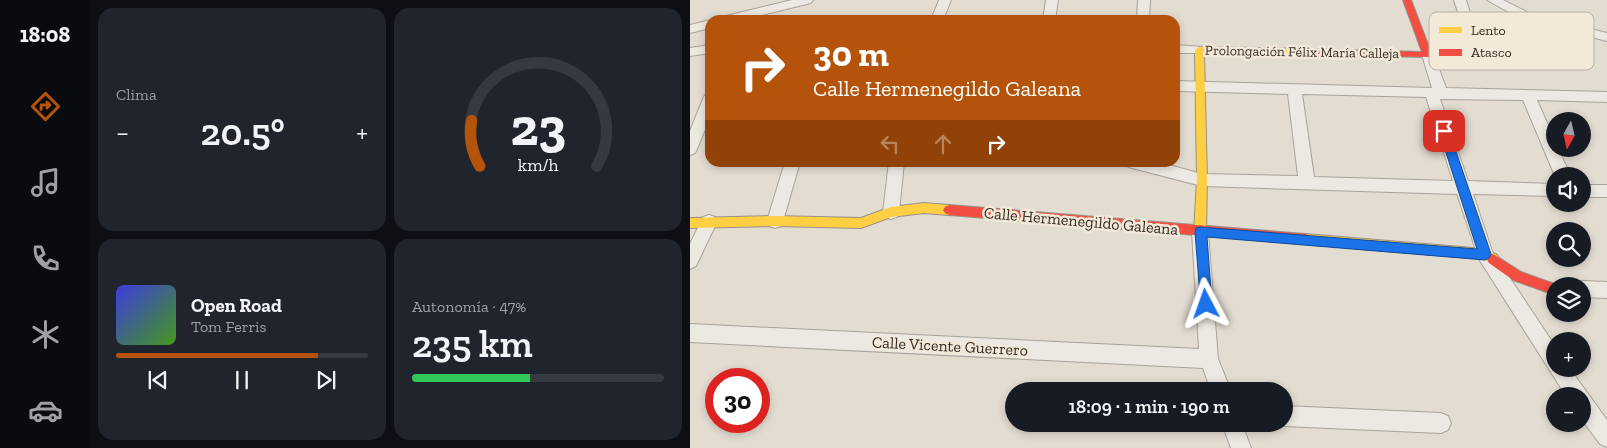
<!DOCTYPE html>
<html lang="es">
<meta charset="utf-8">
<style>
body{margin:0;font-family:"Zilla Slab",serif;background:#20242c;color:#f1f3f6;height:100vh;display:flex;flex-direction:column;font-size:19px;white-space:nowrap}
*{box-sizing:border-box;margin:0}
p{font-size:16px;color:#9ea1a6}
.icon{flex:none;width:28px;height:28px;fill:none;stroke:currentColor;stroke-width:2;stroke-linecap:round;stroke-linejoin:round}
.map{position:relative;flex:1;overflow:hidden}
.details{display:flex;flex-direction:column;gap:8px;padding:8px;background:#0d0f14;width:600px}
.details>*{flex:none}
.top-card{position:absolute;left:15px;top:15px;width:475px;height:152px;border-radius:15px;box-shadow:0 2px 8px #0003;background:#b45309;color:#fff;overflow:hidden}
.needle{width:32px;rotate:188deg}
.tools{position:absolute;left:856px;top:112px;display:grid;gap:10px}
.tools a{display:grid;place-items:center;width:45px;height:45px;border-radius:50%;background:#171b24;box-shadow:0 2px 8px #0003;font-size:25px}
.speed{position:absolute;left:15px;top:368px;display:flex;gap:10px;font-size:25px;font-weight:700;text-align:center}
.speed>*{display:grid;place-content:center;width:65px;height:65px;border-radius:50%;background:#171b24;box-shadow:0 2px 8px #0003;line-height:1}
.speed .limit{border:8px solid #d22;background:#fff;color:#111}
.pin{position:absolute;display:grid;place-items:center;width:42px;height:42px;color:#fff;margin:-21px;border-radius:10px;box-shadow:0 2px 8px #0006}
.me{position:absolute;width:55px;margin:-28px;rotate:356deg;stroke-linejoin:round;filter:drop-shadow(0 0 4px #0008)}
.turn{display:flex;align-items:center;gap:18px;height:105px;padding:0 25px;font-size:22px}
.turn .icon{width:65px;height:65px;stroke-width:2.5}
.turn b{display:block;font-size:35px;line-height:42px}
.lanes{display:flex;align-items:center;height:48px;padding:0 25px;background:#0003;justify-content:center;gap:25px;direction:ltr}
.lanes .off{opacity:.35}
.big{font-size:38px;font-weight:600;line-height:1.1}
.details .widget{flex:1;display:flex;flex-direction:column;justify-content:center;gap:8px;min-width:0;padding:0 18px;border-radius:15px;background:#20242c}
.details .dial{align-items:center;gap:0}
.dial svg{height:130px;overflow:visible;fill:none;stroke:#363941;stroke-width:7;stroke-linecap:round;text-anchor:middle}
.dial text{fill:#f1f3f6;stroke:none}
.song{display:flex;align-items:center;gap:15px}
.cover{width:60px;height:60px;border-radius:8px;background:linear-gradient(135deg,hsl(240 70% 55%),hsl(100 70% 35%))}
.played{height:5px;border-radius:2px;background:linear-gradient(90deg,#b45309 80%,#363941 80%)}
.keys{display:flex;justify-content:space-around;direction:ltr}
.heat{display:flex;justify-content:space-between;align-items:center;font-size:28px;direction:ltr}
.charge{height:8px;border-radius:4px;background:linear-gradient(90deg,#34c759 47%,#363941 0)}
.details .tiles{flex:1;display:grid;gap:8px;grid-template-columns:repeat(2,1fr)}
.trip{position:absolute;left:315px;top:382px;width:288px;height:50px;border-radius:25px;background:#171b24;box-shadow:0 2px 8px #0003;font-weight:600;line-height:50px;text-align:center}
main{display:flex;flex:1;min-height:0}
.menu{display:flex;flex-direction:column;width:90px;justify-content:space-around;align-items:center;background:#090b0e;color:#9ea1a6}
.menu .icon{width:35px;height:35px}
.menu .selected{color:#b45309}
.menu b{font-size:22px;color:#f1f3f6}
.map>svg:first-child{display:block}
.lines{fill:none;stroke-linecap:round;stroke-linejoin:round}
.street-casing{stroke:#a9a29a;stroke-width:2}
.slow-casing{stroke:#99918a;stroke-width:2}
.jam-casing{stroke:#99918a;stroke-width:2}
.street{fill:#ece8e2;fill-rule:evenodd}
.slow{fill:#ffcf43;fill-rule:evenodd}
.jam{fill:#f24e42;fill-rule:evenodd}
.route{fill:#1a73e8;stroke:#114b97}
.labels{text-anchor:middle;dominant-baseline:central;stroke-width:5;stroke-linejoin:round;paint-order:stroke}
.far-street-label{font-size:14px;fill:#372a22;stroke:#f2e9d9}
.street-label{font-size:16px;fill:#372a22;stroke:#f2e9d9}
.key{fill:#f2e9d9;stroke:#bab0a2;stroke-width:1}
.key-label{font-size:14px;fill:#372a22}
</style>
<main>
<nav class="menu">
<b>18:08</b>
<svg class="icon selected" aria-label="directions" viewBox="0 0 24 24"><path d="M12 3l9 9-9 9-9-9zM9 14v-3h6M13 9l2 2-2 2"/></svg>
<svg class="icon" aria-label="music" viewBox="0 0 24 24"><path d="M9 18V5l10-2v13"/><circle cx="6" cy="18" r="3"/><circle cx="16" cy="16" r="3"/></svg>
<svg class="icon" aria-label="phone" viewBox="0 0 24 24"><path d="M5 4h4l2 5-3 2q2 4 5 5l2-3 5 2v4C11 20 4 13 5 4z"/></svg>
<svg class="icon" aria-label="climate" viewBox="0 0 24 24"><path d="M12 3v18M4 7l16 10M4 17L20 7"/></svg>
<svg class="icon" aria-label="car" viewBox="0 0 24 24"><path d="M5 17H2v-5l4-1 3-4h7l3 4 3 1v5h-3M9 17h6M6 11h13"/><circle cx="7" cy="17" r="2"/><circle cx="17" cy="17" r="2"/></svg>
</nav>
<section class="details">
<div class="tiles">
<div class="widget"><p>Clima</p>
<div class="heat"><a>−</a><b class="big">20.5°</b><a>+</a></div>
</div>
<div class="widget dial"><svg viewBox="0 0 100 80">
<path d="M14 69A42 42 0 1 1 86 69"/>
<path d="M14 69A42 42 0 0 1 9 41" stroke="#b45309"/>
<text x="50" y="56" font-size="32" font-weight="700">23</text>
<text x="50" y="72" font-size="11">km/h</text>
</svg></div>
<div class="widget">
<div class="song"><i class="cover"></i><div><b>Open Road</b><p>Tom Ferris</p></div></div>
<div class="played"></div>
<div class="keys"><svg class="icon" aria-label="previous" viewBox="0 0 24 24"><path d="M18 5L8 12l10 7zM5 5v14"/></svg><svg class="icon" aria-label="pause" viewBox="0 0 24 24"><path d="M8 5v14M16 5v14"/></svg><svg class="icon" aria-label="next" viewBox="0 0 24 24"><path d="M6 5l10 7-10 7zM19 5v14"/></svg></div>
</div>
<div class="widget"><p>Autonomía · 47%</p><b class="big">235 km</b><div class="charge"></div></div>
</div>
</section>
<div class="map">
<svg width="917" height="448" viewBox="0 0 917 448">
<rect width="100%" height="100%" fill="#e3dcd1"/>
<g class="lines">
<!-- street casing -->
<g class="street-casing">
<g id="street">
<polygon points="102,0 123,0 121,3 52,20 30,20 32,17"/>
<polygon points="249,0 261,0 253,20 241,20"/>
<polygon points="356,0 368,0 365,20 353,20"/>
<polygon points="448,0 460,0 459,20 447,20"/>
<polygon points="764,0 776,0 789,41 787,44 783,45 777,41"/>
<polygon points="797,0 813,0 841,14 917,33 917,41 833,20"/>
<polygon points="20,20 20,28 0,33 0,25"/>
<polygon points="20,45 20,53 0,56 0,48"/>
<polygon points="485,45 514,47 515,50 514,53 485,53"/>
<path d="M738 51 743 52 744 55 756 88 917 92V102L847 100 865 141V149H868L881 176H865L833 100 750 99 778 181 865 184V196L783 194 802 251 865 346V369H880L917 420V447L910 444 892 420V396H876L789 259 767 194 512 186 442 168 437 166 435 162H468L512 174 608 176 598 94 485 91V81L742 88 732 55 733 52ZM612 94 736 97 763 181 624 177Z"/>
<polygon points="20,94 20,117 7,149 5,153 0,155 0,131 13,99 15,95"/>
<polygon points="95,162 110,162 93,221 91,226 85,228 79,226 77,221"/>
<polygon points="199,162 214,162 209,212 207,217 201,219 195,217 193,212"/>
<rect x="892" y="185" width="25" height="12"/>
<polygon points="19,215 25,217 27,222 6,266 0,269 0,244 13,217"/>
<polygon points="510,225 516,227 518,232 528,359 541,391 521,391 513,368 0,342 0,324 509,349 502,232 504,227"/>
<polygon points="892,281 917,282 917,298 892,297 892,286 884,286 886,283"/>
<polygon points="594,406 751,413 758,416 761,423 758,430 751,433 594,426 589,424 594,424"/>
<polygon points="532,424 552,424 561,448 541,448"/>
</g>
</g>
<!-- slow casing -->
<g class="slow-casing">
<g id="slow">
<polygon points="509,47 623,49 627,52 623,55 514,53 517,180 516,232 514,235 510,237 506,235 504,232 507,180 505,50"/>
<polygon points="234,203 259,205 263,207 265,210 263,213 259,215 234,213 201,217 171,228 85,226 0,228 0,218 85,216 171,218 201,207"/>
<polygon points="615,234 795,249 807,255 809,259 807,263 803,264 793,259 615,244 611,243 609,239 611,235"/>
</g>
</g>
<!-- jam casing -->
<g class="jam-casing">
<g id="jam">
<polygon points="713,0 721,0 742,55 741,57 623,55 619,52 623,49 732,52"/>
<polygon points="259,205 615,234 619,235 621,239 619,243 615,244 259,215 255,213 253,210 255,207"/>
<polygon points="803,254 831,272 870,286 865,286 865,295 823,280 799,263 797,259 799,255"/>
</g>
</g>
<!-- street -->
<use href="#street" class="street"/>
<!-- slow -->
<use href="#slow" class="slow"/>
<!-- jam -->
<use href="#jam" class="jam"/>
</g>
<!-- route -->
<polygon class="route" points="754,127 759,131 801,254 799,258 795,260 517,237 522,304 520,309 516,310 511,309 505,232 506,228 510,227 787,249 749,131"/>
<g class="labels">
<!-- far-street labels -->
<g class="far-street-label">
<text transform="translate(612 52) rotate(1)">Prolongación Félix María Calleja</text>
</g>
<!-- street labels -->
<g class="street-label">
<text transform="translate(391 221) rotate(5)">Calle Hermenegildo Galeana</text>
<text transform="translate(260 346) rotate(3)">Calle Vicente Guerrero</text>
</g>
</g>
<!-- legend -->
<rect x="739" y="12" width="165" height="58" rx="8" class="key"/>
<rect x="749" y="27" width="23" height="6" fill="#ffcf43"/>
<rect x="749" y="49" width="23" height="7" fill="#f24e42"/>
<g class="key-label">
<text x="781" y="35">Lento</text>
<text x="781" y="57">Atasco</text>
</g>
</svg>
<div class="tools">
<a><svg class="needle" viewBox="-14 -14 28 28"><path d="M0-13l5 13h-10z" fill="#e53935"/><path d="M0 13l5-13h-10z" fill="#9ea1a6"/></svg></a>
<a><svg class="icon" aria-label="sound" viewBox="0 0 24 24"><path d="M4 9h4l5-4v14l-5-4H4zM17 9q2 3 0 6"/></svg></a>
<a><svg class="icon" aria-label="search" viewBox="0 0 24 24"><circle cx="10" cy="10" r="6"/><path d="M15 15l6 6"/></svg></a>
<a><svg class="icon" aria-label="layers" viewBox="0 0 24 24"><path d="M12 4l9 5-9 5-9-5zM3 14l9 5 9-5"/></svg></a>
<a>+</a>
<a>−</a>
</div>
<div class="speed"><div class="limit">30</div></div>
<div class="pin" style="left:754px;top:131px;background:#d93025"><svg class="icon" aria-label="arrive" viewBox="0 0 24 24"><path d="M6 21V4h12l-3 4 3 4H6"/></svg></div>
<svg class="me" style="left:516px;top:304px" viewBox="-20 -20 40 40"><path d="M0-17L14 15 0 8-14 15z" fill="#1a73e8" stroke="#fff" stroke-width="4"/></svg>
<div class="trip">18:09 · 1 min · 190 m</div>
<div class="top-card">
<div class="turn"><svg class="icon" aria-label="right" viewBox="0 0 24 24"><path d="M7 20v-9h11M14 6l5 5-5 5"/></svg><div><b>30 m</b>Calle Hermenegildo Galeana</div></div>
<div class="lanes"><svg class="icon off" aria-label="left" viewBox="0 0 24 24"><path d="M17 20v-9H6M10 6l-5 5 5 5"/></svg><svg class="icon off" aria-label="ahead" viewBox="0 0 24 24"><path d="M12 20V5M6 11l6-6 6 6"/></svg><svg class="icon" aria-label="right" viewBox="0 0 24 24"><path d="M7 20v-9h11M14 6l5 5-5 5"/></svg></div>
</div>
</div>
</main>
